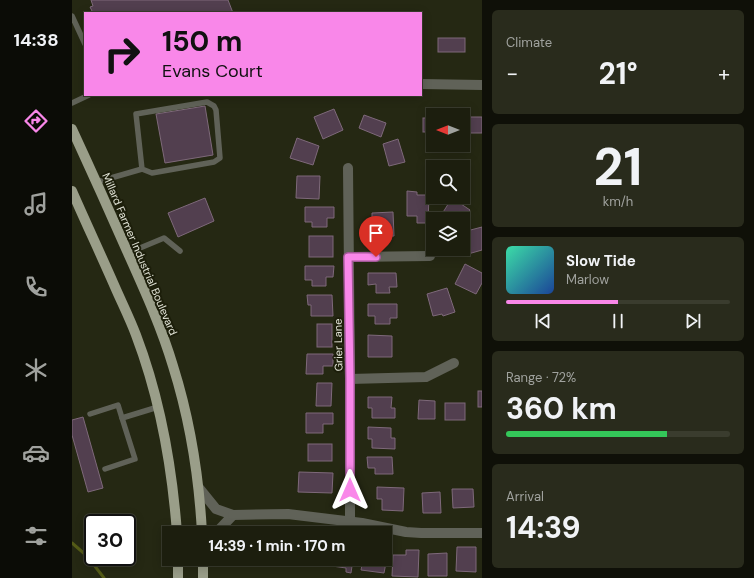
<!DOCTYPE html>
<meta charset="utf-8">
<style>
body{margin:0;font-family:"DM Sans",sans-serif;background:#292b1c;color:#f1f3f6;height:100vh;display:flex;flex-direction:column;font-size:15px;white-space:nowrap}
*{box-sizing:border-box;margin:0}
p{font-size:13px;color:#a0a29e}
.icon{flex:none;width:22px;height:22px;fill:none;stroke:currentColor;stroke-width:2;stroke-linecap:round;stroke-linejoin:round}
.map{position:relative;flex:1;overflow:hidden}
.side{display:flex;flex-direction:column;gap:10px;padding:10px;background:#0f1008;width:272px}
.side>*{flex:none}
.guide{position:absolute;left:12px;top:12px;width:338px;height:84px;border-radius:0px;box-shadow:0 2px 10px #0003,0 0 0 1px #3a3c2e;background:#f987e9;color:#111;overflow:hidden}
.needle{width:26px;rotate:270deg}
.tools{position:absolute;left:354px;top:108px;display:grid;gap:8px}
.tools a{display:grid;place-items:center;width:44px;height:44px;border-radius:0px;background:#1c1e0e;box-shadow:0 2px 10px #0003,0 0 0 1px #3a3c2e;font-size:20px}
.speed{position:absolute;left:12px;top:514px;display:flex;gap:8px;font-size:20px;font-weight:700;text-align:center}
.speed>*{display:grid;place-content:center;width:52px;height:52px;border-radius:50%;background:#1c1e0e;box-shadow:0 2px 10px #0003,0 0 0 1px #3a3c2e;line-height:1}
.speed .limit{border:2px solid #111;border-radius:6px;background:#fff;color:#111}
.pin{position:absolute;display:grid;place-items:center;width:34px;height:34px;color:#fff;margin:-41px -17px;border-radius:50% 50% 50% 0;rotate:-45deg;box-shadow:0 0 4px #0007}
.pin .icon{rotate:45deg}
.me{position:absolute;width:44px;margin:-22px;rotate:0deg;stroke-linejoin:round;filter:drop-shadow(0 0 3px #0008)}
.turn{display:flex;align-items:center;gap:14px;height:84px;padding:0 12px;font-size:18px}
.turn .icon{width:52px;height:52px;stroke-width:2.5}
.turn b{display:block;font-size:28px;line-height:34px}
.big{font-size:30px;font-weight:700;line-height:1.1}
.side .tile{flex:1;display:flex;flex-direction:column;justify-content:center;gap:6px;min-width:0;padding:0 14px;border-radius:6px;background:#292b1c}
.side .dial{align-items:center;gap:0}
.dial b{font-size:52px;line-height:1}
.song{display:flex;align-items:center;gap:12px}
.cover{width:48px;height:48px;border-radius:6px;background:linear-gradient(135deg,hsl(160 70% 55%),hsl(220 70% 35%))}
.played{height:4px;border-radius:2px;background:linear-gradient(90deg,#f987e9 50%,#3a3c2e 50%)}
.keys{display:flex;justify-content:space-around;direction:ltr}
.heat{display:flex;justify-content:space-between;align-items:center;font-size:22px;direction:ltr}
.charge{height:6px;border-radius:3px;background:linear-gradient(90deg,#34c759 72%,#3a3c2e 0)}
.trip{position:absolute;left:90px;top:526px;width:230px;height:40px;border-radius:0px;background:#1c1e0e;box-shadow:0 2px 10px #0003,0 0 0 1px #3a3c2e;font-weight:700;line-height:40px;text-align:center}
main{display:flex;flex:1;min-height:0}
.dock{display:flex;flex-direction:column;width:72px;justify-content:space-around;align-items:center;background:#0b0c06;color:#a0a29e}
.dock .icon{width:28px;height:28px}
.dock .on{color:#f987e9}
.dock b{font-size:18px;color:#f1f3f6}
.map>svg:first-child{display:block}
.lines{fill:none;stroke-linecap:round;stroke-linejoin:round}
.stream{stroke:#545b17;stroke-width:3}
.building{fill:#523f4f;stroke:#7e697a}
.service{stroke:#606258;stroke-width:5.5}
.minor{stroke:#606258;stroke-width:10}
.primary{stroke:#9a9e89;stroke-width:10}
.route-casing{stroke:#a25897;stroke-width:10}
.route{stroke:#f987e9;stroke-width:7}
.labels{text-anchor:middle;dominant-baseline:central;stroke-width:4;stroke-linejoin:round;paint-order:stroke}
.street-label{font-size:11px;fill:#e1e3d6;stroke:#1c1e0a}
</style>
<main>
<nav class="dock">
<b>14:38</b>
<svg class="icon on" aria-label="directions" viewBox="0 0 24 24"><path d="M12 3l9 9-9 9-9-9zM9 14v-3h6M13 9l2 2-2 2"/></svg>
<svg class="icon" aria-label="music" viewBox="0 0 24 24"><path d="M9 18V5l10-2v13"/><circle cx="6" cy="18" r="3"/><circle cx="16" cy="16" r="3"/></svg>
<svg class="icon" aria-label="phone" viewBox="0 0 24 24"><path d="M5 4h4l2 5-3 2q2 4 5 5l2-3 5 2v4C11 20 4 13 5 4z"/></svg>
<svg class="icon" aria-label="climate" viewBox="0 0 24 24"><path d="M12 3v18M4 7l16 10M4 17L20 7"/></svg>
<svg class="icon" aria-label="car" viewBox="0 0 24 24"><path d="M5 17H2v-5l4-1 3-4h7l3 4 3 1v5h-3M9 17h6M6 11h13"/><circle cx="7" cy="17" r="2"/><circle cx="17" cy="17" r="2"/></svg>
<svg class="icon" aria-label="filters" viewBox="0 0 24 24"><path d="M4 7h16M4 17h16"/><circle cx="9" cy="7" r="2"/><circle cx="15" cy="17" r="2"/></svg>
</nav>
<div class="map">
<svg width="410" height="578" viewBox="0 0 410 578">
<rect width="100%" height="100%" fill="#252813"/>
<g class="lines">
<!-- stream -->
<polyline class="stream" points="0,543 15,556 32,578"/>
</g>
<!-- building -->
<g class="building">
<polygon points="19,0 156,0 161,13 21,13 18,7 21,6"/>
<rect x="366" y="38" width="27" height="14"/>
<polygon points="133,106 141,155 93,163 84,114"/>
<polygon points="262,109 271,130 251,139 242,117"/>
<polygon points="292,115 314,123 309,137 287,128"/>
<rect x="398" y="117" width="12" height="16"/>
<rect x="351" y="118" width="10" height="14"/>
<polygon points="225,138 247,146 241,165 218,158"/>
<polygon points="326,139 333,162 317,166 311,144"/>
<polygon points="225,176 248,176 247,199 224,198"/>
<polygon points="335,191 345,192 345,195 357,195 356,223 345,223 345,216 335,216"/>
<polygon points="133,198 142,221 106,237 96,213"/>
<polygon points="380,198 398,210 391,221 391,219 372,219 368,217"/>
<polygon points="233,207 262,207 262,218 255,218 255,227 240,227 240,222 233,222"/>
<polygon points="321,212 322,236 300,237 300,213"/>
<polygon points="410,227 410,250 396,254 391,236 391,232"/>
<rect x="237" y="236" width="24" height="21"/>
<polygon points="393,264 410,273 410,283 404,294 383,284"/>
<polygon points="233,266 262,266 261,277 254,277 254,286 240,286 240,280 233,280"/>
<polygon points="296,273 324,273 325,287 317,287 318,293 304,293 304,284 296,285"/>
<polygon points="375,288 383,312 371,316 370,314 361,316 355,294"/>
<polygon points="235,295 260,295 261,316 239,316 239,305 236,305"/>
<polygon points="296,304 325,304 325,318 318,318 318,324 303,324 303,316 296,316"/>
<rect x="245" y="324" width="15" height="23"/>
<polygon points="296,335 320,336 320,357 296,357"/>
<polygon points="235,354 261,354 261,366 251,366 251,374 234,374"/>
<polygon points="245,383 260,383 259,406 244,406"/>
<rect x="406" y="391" width="4" height="16"/>
<polygon points="296,397 320,397 319,408 323,408 323,418 300,418 300,408 296,408"/>
<polygon points="347,400 363,401 363,419 346,419"/>
<rect x="373" y="403" width="20" height="17"/>
<polygon points="234,413 261,413 261,424 251,424 251,433 234,433"/>
<polygon points="11,417 31,488 16,492 0,435 0,420"/>
<polygon points="296,427 319,428 319,438 323,438 323,449 300,448 300,439 296,439"/>
<rect x="236" y="444" width="24" height="17"/>
<polygon points="295,457 320,457 321,474 303,474 303,468 296,468"/>
<polygon points="227,472 261,473 260,493 226,492"/>
<polygon points="305,487 332,488 331,511 310,510 310,499 305,499"/>
<polygon points="380,489 401,489 402,507 381,508"/>
<polygon points="368,492 369,513 351,513 350,493"/>
<rect x="215" y="531" width="12" height="2"/>
<polygon points="313,547 317,547 312,573 289,570 290,565 294,565 295,559 313,559"/>
<polygon points="385,547 404,547 404,572 384,571"/>
<polygon points="334,550 347,550 346,577 320,576 321,555 334,555"/>
<polygon points="375,553 375,576 356,576 356,554"/>
<polygon points="239,559 255,559 255,565 238,563"/>
<polygon points="261,559 281,559 279,573 274,572 274,568 260,566"/>
</g>
<g class="lines">
<!-- service -->
<g class="service">
<polyline points="0,16 13,44"/>
<polyline points="0,103 17,95"/>
<polyline points="25,182 70,169 64,114 135,102 142,106 144,110 148,158 142,162 80,173 70,169"/>
<polyline points="56,253 92,238 108,251"/>
<polyline points="18,414 46,405 50,418 86,407"/>
<polyline points="33,469 63,459 50,418"/>
</g>
<!-- minor -->
<g class="minor">
<polyline points="349,84 410,85"/>
<polyline points="276,168 278,379 278,522"/>
<polyline points="277,257 358,256"/>
<polyline points="278,379 354,377 382,363"/>
<polyline points="127,488 144,509 161,515 144,533"/>
<polyline points="161,515 216,514 290,523 334,532 349,533 410,533"/>
</g>
<!-- primary -->
<g class="primary">
<path d="M0 129C19 170 37 210 55 251 72 289 89 326 101 366 118 420 127 476 130 533"/>
<path d="M0 191C14 223 29 255 43 287 50 303 58 319 64 335 88 398 100 466 105 533"/>
<polyline points="106,559 106,578"/>
<polyline points="131,559 131,578"/>
</g>
</g>
<g class="lines">
<!-- route casing -->
<g class="route-casing">
<polyline id="route" points="278,490 278,379 276,257 304,257"/>
</g>
<!-- route -->
<use href="#route" class="route"/>
</g>
<g class="labels">
<!-- street labels -->
<g class="street-label">
<text transform="translate(68 254) rotate(67)">Millard Farmer Industrial Boulevard</text>
<text transform="translate(266 345) rotate(-91)">Grier Lane</text>
</g>
</g>
</svg>
<div class="tools">
<a><svg class="needle" viewBox="-14 -14 28 28"><path d="M0-13l5 13h-10z" fill="#e53935"/><path d="M0 13l5-13h-10z" fill="#a0a29e"/></svg></a>
<a><svg class="icon" aria-label="search" viewBox="0 0 24 24"><circle cx="10" cy="10" r="6"/><path d="M15 15l6 6"/></svg></a>
<a><svg class="icon" aria-label="layers" viewBox="0 0 24 24"><path d="M12 4l9 5-9 5-9-5zM3 14l9 5 9-5"/></svg></a>
</div>
<div class="speed"><div class="limit">30</div></div>
<div class="pin" style="left:304px;top:257px;background:#d93025"><svg class="icon" aria-label="arrive" viewBox="0 0 24 24"><path d="M6 21V4h12l-3 4 3 4H6"/></svg></div>
<svg class="me" style="left:278px;top:490px" viewBox="-20 -20 40 40"><path d="M0-17L14 15 0 8-14 15z" fill="#f987e9" stroke="#fff" stroke-width="4"/></svg>
<div class="trip">14:39 · 1 min · 170 m</div>
<div class="guide">
<div class="turn"><svg class="icon" aria-label="right" viewBox="0 0 24 24"><path d="M7 20v-9h11M14 6l5 5-5 5"/></svg><div><b>150 m</b>Evans Court</div></div>
</div>
</div>
<section class="side">
<div class="tile"><p>Climate</p>
<div class="heat"><a>−</a><b class="big">21°</b><a>+</a></div>
</div>
<div class="tile dial"><b>21</b><p>km/h</p></div>
<div class="tile">
<div class="song"><i class="cover"></i><div><b>Slow Tide</b><p>Marlow</p></div></div>
<div class="played"></div>
<div class="keys"><svg class="icon" aria-label="previous" viewBox="0 0 24 24"><path d="M18 5L8 12l10 7zM5 5v14"/></svg><svg class="icon" aria-label="pause" viewBox="0 0 24 24"><path d="M8 5v14M16 5v14"/></svg><svg class="icon" aria-label="next" viewBox="0 0 24 24"><path d="M6 5l10 7-10 7zM19 5v14"/></svg></div>
</div>
<div class="tile"><p>Range · 72%</p><b class="big">360 km</b><div class="charge"></div></div>
<div class="tile"><p>Arrival</p><b class="big">14:39</b></div>
</section>
</main>
